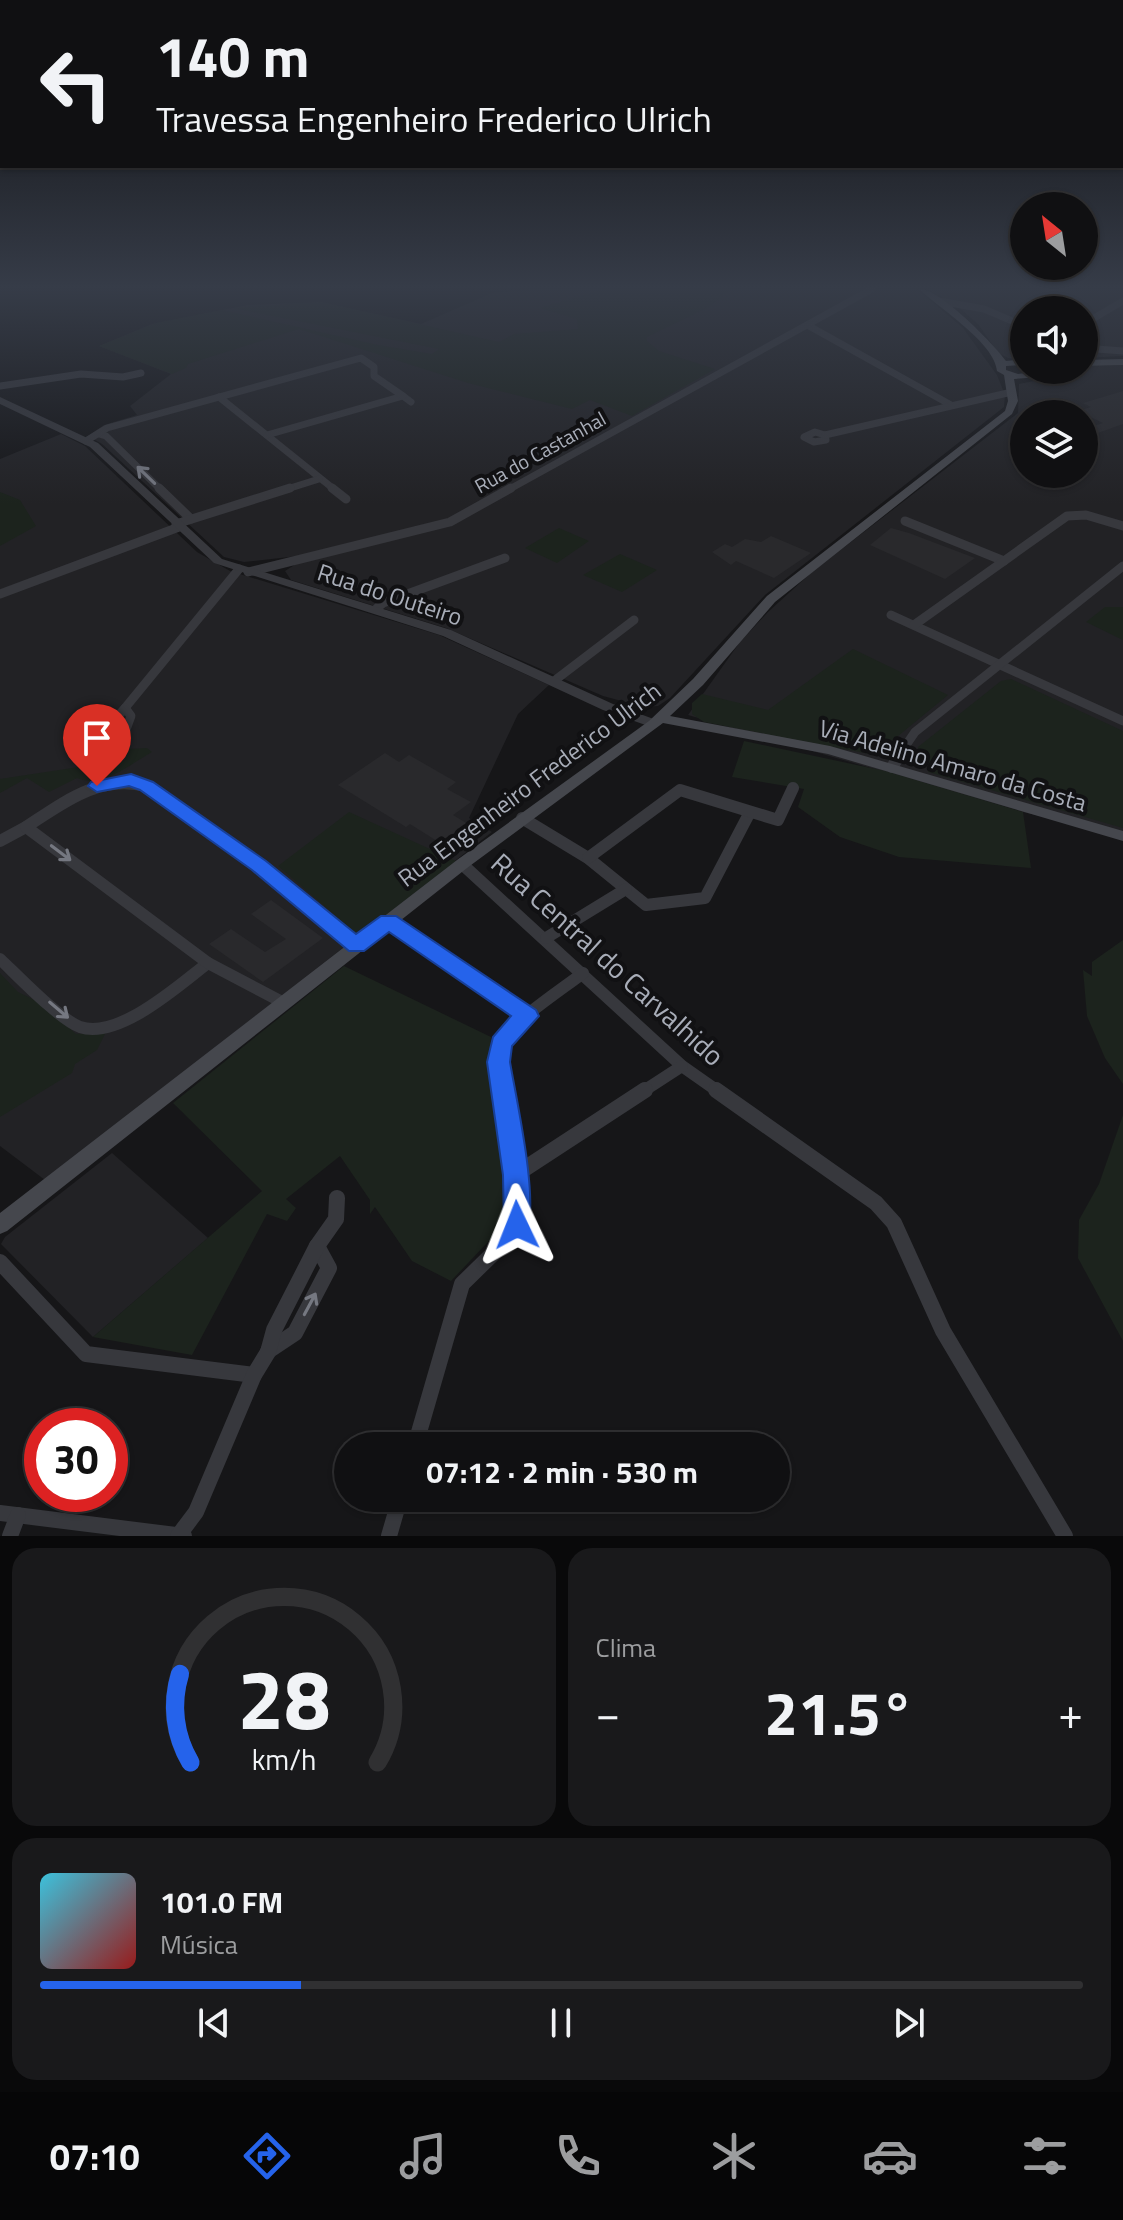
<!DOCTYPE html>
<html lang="pt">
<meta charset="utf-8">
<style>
body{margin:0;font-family:"Titillium Web",sans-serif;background:#19191b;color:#f1f3f6;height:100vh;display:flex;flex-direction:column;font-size:30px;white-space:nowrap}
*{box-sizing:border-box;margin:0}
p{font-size:26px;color:#9c9d9f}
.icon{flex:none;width:44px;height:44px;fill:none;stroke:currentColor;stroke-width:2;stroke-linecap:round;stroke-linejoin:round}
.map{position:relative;height:1536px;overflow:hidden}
.drawer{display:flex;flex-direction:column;gap:12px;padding:12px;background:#09090a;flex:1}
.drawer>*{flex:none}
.top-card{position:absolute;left:0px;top:0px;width:1124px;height:168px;box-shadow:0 2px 6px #0004,0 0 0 2px #303032;background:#101012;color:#f1f3f6;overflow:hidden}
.needle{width:52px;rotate:330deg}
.controls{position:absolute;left:1010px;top:192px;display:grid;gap:16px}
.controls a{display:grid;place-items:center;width:88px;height:88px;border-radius:50%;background:#101012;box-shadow:0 2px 6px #0004,0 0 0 2px #303032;font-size:40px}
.speed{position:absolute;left:24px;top:1408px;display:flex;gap:16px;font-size:40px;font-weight:700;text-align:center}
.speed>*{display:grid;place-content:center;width:104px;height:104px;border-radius:50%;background:#101012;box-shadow:0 2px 6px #0004,0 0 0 2px #303032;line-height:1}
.speed .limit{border:12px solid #d22;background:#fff;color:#111}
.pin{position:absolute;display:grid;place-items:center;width:68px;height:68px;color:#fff;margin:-82px -34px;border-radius:50% 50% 50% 0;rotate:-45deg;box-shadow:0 0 8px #0007}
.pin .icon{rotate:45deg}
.me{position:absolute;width:88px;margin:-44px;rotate:358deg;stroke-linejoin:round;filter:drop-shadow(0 0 6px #0008)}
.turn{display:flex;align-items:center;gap:28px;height:168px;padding:0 24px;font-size:36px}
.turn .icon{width:104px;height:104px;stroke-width:2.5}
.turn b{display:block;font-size:56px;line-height:68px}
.big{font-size:60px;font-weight:700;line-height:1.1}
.drawer .card{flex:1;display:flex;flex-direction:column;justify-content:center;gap:12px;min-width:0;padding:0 28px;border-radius:24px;background:#19191b}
.drawer .dial{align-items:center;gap:0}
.dial svg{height:208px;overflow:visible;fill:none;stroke:#303032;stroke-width:7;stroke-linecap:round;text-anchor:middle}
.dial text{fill:#f1f3f6;stroke:none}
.song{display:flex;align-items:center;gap:24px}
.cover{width:96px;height:96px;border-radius:12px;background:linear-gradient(135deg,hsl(190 70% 55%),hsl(0 70% 35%))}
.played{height:8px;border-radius:4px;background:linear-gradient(90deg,#2563eb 25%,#303032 25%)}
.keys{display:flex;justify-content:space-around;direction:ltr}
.heat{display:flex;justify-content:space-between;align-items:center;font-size:44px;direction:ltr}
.drawer .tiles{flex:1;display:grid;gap:12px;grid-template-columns:1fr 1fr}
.card:last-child{grid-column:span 2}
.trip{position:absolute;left:334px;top:1432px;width:456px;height:80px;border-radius:40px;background:#101012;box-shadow:0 2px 6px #0004,0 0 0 2px #303032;font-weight:700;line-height:80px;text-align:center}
.tabs{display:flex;height:128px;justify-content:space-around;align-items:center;background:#060607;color:#9c9d9f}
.tabs .icon{width:56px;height:56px}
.tabs .on{color:#2563eb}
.tabs b{font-size:36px;color:#f1f3f6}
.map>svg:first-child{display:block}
.built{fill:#222225;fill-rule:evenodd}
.green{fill:#1c231d}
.building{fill:#29292c}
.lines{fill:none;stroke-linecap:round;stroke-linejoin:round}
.minor-far3{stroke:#37383d;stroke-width:7}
.minor-far2{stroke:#37383d;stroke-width:9}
.minor-far1{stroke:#37383d;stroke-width:12}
.minor{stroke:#37383d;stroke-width:16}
.tertiary{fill:#37383d;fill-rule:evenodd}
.secondary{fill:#45474d;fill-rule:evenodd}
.oneway{stroke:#757881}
.route{fill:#2563eb;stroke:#184099;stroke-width:2}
.labels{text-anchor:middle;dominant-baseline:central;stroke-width:8;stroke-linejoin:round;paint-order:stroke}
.far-street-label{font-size:20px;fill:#a8adb8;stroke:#111113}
.street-label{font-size:24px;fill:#a8adb8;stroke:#111113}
.near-street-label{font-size:28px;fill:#a8adb8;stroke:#111113}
</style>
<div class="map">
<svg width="1123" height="1536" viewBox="0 0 1123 1536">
<rect width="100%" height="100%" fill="#161618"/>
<!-- built -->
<g class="built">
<polygon points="532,289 917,289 963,328 997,375 1005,395 1004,407 765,595 670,698 658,706 644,707 603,696 446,628 291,580 285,571 296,564 298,556 244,562 224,557 102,444 88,436 104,425 137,415 130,406 171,374 99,346 152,324 248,305 321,302 421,324 492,293"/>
<polygon points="927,289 1123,289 1123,356 1084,358 1084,310 1024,310 1024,360 1008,358 998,353 978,324 956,305"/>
<path d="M1123 365V836L1023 812 688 715 740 642 768 612 812 572 1018 413 1019 384 1044 379 1051 370H1084V366ZM1024 414H1084V474H1024Z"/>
<polygon points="61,434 85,446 197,552 230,571 439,635 549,685 518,714 469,818 492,832 45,1180 0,1146 0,459"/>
<polygon points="112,1153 208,1238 93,1337 1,1244 5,1237"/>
</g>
<!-- green -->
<g class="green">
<polygon points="605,289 731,289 709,307 647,337 647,341 659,351 715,369 632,416 590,400 572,409 468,383 299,329 188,364 186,368 172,374 99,346 156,323 221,310 378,345 432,354 439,349 233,308 321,302 499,342 514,334 578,329 577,319 540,308"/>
<polygon points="0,492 20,500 36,526 0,546"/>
<polygon points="559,528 589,541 557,563 525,548"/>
<polygon points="620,554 657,570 622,592 583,575"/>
<polygon points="1105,607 1123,607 1123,640 1086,622"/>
<polygon points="853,649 948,695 875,755 704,722 692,714 692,703 702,694 768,710"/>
<polygon points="1011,679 1123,731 1123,828 928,772 929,762 917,756 918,747 1001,681"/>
<polygon points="744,741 885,771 1023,812 1031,868 899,857 840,837 798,807 804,789 732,777"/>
<path d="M147 748 152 752C130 764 102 789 77 778L49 792 27 778 0 793V779L125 760 129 749Z"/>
<polygon points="349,812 456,861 359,936 278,866"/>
<polygon points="1123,940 1123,1084 1105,1058 1087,1016 1083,970 1092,976 1092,962"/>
<path d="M344 966 491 1037C487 1101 509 1161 505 1224L451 1281 412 1261 375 1207 370 1214V1200L340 1156 286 1199 296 1208 287 1221 267 1214 192 1355 93 1337 262 1191 173 1103Z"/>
<polygon points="0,973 18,992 45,1005 76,1034 106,1032 97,1050 75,1064 72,1073 0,1117"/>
<polygon points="1123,1115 1123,1341 1078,1258 1079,1220 1099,1184"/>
</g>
<!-- building -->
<g class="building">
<polygon points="1123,391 1123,424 1084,438 1084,429 1103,423 1078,411 1091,407 1083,403"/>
<polygon points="891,528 909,533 975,558 945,579 870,545"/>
<polygon points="771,536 811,553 774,578 736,561 731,565 712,552 725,544 732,547 745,539 761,542"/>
<polygon points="385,753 399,762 409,755 456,782 447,789 471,802 453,815 471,826 445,846 410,824 406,827 338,785"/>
<polygon points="271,900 323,938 263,982 209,944 231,929 265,952 286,939 251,914"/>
</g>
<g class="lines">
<!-- minor-far3 -->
<g class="minor-far3">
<polyline points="939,301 984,309 1024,326"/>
<polyline points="1084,324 1123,301"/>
<polyline points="809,326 951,405"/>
<polyline points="1084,348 1123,351"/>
<polyline points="0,386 81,374 123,377 141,373"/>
<polyline points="219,397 335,490"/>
<polygon points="815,432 825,435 826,440 814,442 804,437"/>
<polyline points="99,434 106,436 161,490"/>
<polyline points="267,435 403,396 411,402"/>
<polyline points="825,435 1012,392"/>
<polyline points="86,441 107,428 361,358 374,367 374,376 403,396"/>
<polyline points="284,490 319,479"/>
<polyline points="508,490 872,289"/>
</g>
<!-- minor-far2 -->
<g class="minor-far2">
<polyline points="159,488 191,519"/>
<polyline points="332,488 346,499"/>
<polyline points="905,521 1004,561"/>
<polyline points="176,524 290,488"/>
<polyline points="248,572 450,522 511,488"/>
<polyline points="0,594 179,527"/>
<polyline points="376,609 383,603 505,558"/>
<polyline points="891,615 1123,721"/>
<polyline points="914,625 1067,516 1086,515 1123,526"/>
<polyline points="554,681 634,620"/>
<polyline points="125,708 239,569"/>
<polyline points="92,751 91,748 125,708 131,716 118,751"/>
<polyline points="902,751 915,732 1123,566"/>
</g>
<!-- minor-far1 -->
<g class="minor-far1">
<polyline points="92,749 94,756 107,757 120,749"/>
<polyline points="892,767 904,749"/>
<polyline points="522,818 588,858 646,905 705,898 750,812"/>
<polyline points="0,841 26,827"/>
<polyline points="588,858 680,790 778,820 793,788"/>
<polyline points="462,864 682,1066 719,1092"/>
<polyline points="388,921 528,1016"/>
<polyline points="546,938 626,889"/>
<path d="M0 959C18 976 59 1019 80 1027 119 1040 179 985 208 963"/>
<path d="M284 1003 208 963 26 827C63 803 99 774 146 786L259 865 356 946"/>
<path d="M503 1092C501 1077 495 1057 502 1042 510 1023 564 988 583 973"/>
<polyline points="642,1092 682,1066"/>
</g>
<!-- minor -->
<g class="minor">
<polyline points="716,1090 876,1203 894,1223 943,1331 1065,1536"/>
<polyline points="515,1175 645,1090"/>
<polyline points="0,1262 86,1354 254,1375"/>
<polyline points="268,1351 295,1333 329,1268 317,1246"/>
<polyline points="415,1446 462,1284 509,1238 517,1225 519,1212 503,1090"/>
<polyline points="0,1513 184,1536"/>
<polyline points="10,1536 18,1515"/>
<polyline points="178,1536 196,1512 254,1375 268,1352 274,1330 317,1246 336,1219 337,1198"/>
<polyline points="389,1536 400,1498"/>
</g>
<!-- tertiary -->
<polygon class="tertiary" points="0,397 98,443 222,559 451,630 613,704 659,721 661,724 654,728 603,710 443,636 214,563 90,447 0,404"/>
<!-- secondary -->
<g class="secondary">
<path d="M919 289C939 288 993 343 1006 361L1024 359V365L1006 366V370L1018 374 1045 370 1040 377 1014 379 1018 401 1012 414 775 602 703 685 670 716 830 746 1123 831V841L828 754 663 723 467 868 7 1231 0 1234V1213L457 860 649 721 693 679 767 596 1005 411 1008 401 1004 375 997 371C995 343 939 308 919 289Z"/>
<polygon points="1123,359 1123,365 1084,366 1084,360"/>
</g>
</g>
<!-- one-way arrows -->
<defs><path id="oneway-shaft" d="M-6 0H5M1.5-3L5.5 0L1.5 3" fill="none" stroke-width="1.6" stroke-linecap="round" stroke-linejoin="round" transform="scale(2)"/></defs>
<g class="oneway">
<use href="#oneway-shaft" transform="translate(146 475) rotate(-136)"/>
<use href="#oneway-shaft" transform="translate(61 853) rotate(37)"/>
<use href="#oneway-shaft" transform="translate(59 1010) rotate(40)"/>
<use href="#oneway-shaft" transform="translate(310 1304) rotate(-62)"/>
</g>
<!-- sky -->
<linearGradient id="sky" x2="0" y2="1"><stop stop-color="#0c0c0d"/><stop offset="0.57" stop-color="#363c48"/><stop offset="1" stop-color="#363c48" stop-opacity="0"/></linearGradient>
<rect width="1123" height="504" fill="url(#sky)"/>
<!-- route -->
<path class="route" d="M131 774 153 782 266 861 356 934 381 916H396L536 1010 539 1016 512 1046 510 1062C516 1098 540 1204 526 1233L517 1237 508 1233 504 1225 503 1175 487 1062 493 1037 511 1016 389 932 364 951H349L252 870 140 790 129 786 97 792 88 786 91 782Z"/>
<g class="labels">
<!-- far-street labels -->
<g class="far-street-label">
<text transform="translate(540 452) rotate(-29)">Rua do Castanhal</text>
</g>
<!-- street labels -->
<g class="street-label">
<text transform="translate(390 594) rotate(18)">Rua do Outeiro</text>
<text transform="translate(953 765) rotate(16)">Via Adelino Amaro da Costa</text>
<text transform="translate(529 784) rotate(-37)">Rua Engenheiro Frederico Ulrich</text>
</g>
<!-- near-street labels -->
<g class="near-street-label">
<text transform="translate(608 959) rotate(42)">Rua Central do Carvalhido</text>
</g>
</g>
</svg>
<div class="controls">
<a><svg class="needle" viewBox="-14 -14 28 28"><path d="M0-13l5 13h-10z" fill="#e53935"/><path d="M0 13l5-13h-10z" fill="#9c9d9f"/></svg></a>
<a><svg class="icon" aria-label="sound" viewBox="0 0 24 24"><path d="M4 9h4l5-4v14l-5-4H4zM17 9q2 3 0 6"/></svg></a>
<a><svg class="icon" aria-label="layers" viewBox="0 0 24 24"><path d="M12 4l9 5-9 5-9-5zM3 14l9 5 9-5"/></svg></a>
</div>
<div class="speed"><div class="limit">30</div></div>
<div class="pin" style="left:97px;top:786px;background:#d93025"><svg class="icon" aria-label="arrive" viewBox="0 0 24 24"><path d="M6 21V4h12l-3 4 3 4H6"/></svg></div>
<svg class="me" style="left:517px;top:1225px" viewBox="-20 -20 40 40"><path d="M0-17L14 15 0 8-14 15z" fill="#2563eb" stroke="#fff" stroke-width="4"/></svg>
<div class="trip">07:12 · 2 min · 530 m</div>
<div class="top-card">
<div class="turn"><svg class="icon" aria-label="left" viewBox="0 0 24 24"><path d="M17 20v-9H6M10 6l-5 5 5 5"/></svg><div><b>140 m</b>Travessa Engenheiro Frederico Ulrich</div></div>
</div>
</div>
<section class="drawer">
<div class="tiles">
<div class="card dial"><svg viewBox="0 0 100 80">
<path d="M14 69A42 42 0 1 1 86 69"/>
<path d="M14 69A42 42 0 0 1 10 35" stroke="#2563eb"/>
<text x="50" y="56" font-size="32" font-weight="700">28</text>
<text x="50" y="72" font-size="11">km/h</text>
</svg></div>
<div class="card"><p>Clima</p>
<div class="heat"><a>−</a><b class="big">21.5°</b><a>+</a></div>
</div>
<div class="card">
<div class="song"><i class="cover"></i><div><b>101.0 FM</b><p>Música</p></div></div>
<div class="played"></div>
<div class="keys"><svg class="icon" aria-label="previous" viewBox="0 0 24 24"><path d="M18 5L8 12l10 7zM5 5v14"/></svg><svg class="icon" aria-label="pause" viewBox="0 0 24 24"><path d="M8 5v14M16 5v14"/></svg><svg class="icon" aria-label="next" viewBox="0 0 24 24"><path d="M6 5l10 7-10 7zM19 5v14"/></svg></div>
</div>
</div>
</section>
<nav class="tabs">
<b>07:10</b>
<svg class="icon on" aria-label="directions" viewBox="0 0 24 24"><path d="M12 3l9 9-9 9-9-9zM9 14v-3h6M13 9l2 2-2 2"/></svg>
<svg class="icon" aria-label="music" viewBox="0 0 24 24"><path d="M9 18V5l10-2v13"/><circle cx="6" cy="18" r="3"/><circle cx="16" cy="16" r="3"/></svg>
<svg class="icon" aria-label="phone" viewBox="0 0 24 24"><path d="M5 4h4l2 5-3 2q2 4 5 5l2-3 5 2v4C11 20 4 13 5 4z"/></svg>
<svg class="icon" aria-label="climate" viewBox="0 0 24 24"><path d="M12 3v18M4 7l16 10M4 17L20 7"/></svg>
<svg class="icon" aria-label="car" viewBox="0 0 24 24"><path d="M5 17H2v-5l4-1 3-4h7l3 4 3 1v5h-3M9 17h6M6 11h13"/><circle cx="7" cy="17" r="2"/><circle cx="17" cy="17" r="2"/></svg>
<svg class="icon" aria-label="filters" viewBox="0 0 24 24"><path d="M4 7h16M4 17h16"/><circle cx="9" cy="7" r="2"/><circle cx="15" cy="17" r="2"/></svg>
</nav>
